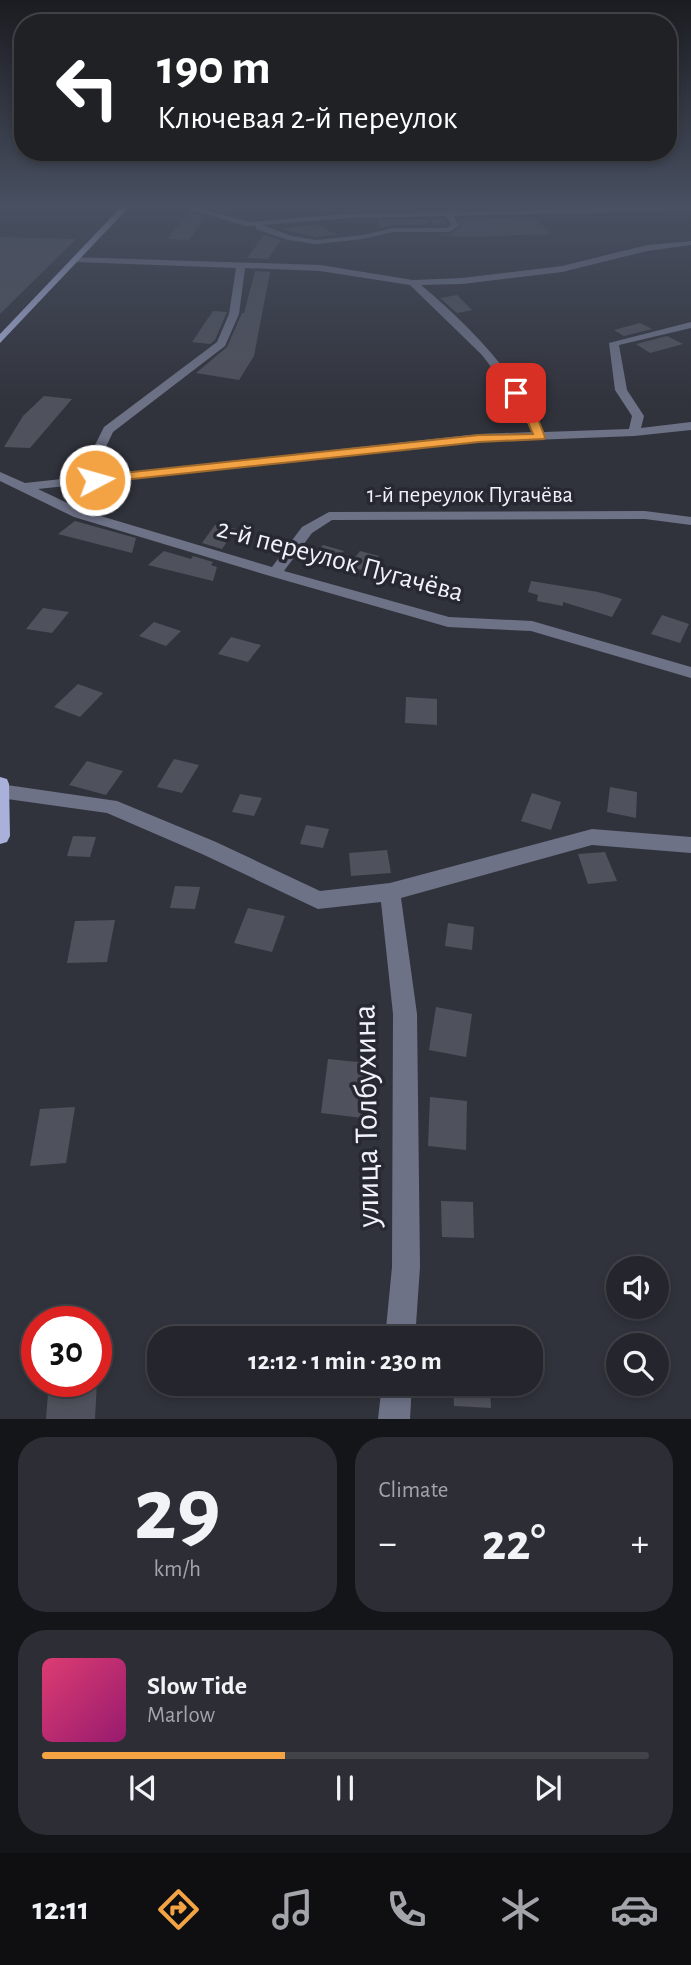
<!DOCTYPE html>
<meta charset="utf-8">
<style>
body{margin:0;font-family:"Alegreya Sans",sans-serif;background:#2d2e35;color:#f1f3f6;height:100vh;display:flex;flex-direction:column;font-size:26px;white-space:nowrap}
*{box-sizing:border-box;margin:0}
p{font-size:23px;color:#a3a5aa}
.icon{flex:none;width:38px;height:38px;fill:none;stroke:currentColor;stroke-width:2;stroke-linecap:round;stroke-linejoin:round}
.map{position:relative;height:1419px;overflow:hidden}
.details{display:flex;flex-direction:column;gap:18px;padding:18px;background:#141519;flex:1}
.details>*{flex:none}
.top-card{position:absolute;left:14px;top:14px;width:663px;height:147px;border-radius:28px;box-shadow:0 4px 10px #0003,0 0 0 2px #424349;background:#202124;color:#fff;overflow:hidden}
.controls{position:absolute;left:606px;top:1256px;display:grid;gap:14px}
.controls a{display:grid;place-items:center;width:63px;height:63px;border-radius:50%;background:#25262d;box-shadow:0 4px 10px #0003,0 0 0 2px #424349;font-size:35px}
.speed{position:absolute;left:21px;top:1306px;display:flex;gap:14px;font-size:35px;font-weight:700;text-align:center}
.speed>*{display:grid;place-content:center;width:91px;height:91px;border-radius:50%;background:#25262d;box-shadow:0 4px 10px #0003,0 0 0 2px #424349;line-height:1}
.speed .limit{border:10px solid #d22;background:#fff;color:#111}
.pin{position:absolute;display:grid;place-items:center;width:60px;height:60px;color:#fff;margin:-30px;border-radius:14px;box-shadow:0 4px 10px #0006}
.me{position:absolute;width:77px;margin:-38px;rotate:84deg;stroke-linejoin:round;filter:drop-shadow(0 0 5px #0008)}
.turn{display:flex;align-items:center;gap:24px;height:147px;padding:0 28px;font-size:32px}
.turn .icon{width:91px;height:91px;stroke-width:2.5}
.turn b{display:block;font-size:49px;line-height:60px}
.big{font-size:52px;font-weight:700;line-height:1.1}
.details .card{flex:1;display:flex;flex-direction:column;justify-content:center;gap:10px;min-width:0;padding:0 24px;border-radius:28px;background:#2d2e35}
.details .dial{align-items:center;gap:0}
.dial b{font-size:91px;line-height:1}
.song{display:flex;align-items:center;gap:21px}
.cover{width:84px;height:84px;border-radius:10px;background:linear-gradient(135deg,hsl(340 70% 55%),hsl(320 70% 35%))}
.played{height:7px;border-radius:4px;background:linear-gradient(90deg,#f4a344 40%,#424349 40%)}
.keys{display:flex;justify-content:space-around;direction:ltr}
.heat{display:flex;justify-content:space-between;align-items:center;font-size:38px;direction:ltr}
.details .tiles{flex:1;display:grid;gap:18px;grid-template-columns:1fr 1fr}
.card:last-child{grid-column:span 2}
.trip{position:absolute;left:147px;top:1326px;width:396px;height:70px;border-radius:28px;background:#25262d;box-shadow:0 4px 10px #0003,0 0 0 2px #424349;font-weight:700;line-height:70px;text-align:center}
.dock{display:flex;height:112px;justify-content:space-around;align-items:center;background:#0f0f12;color:#a3a5aa}
.dock .icon{width:49px;height:49px}
.dock .selected{color:#f4a344}
.dock b{font-size:32px;color:#f1f3f6}
.map>svg:first-child{display:block}
.building{fill:#4f515c}
.lines{fill:none;stroke-linecap:round;stroke-linejoin:round}
.minor{fill:#6e7287;fill-rule:evenodd}
.major{fill:#a9b0da;fill-rule:evenodd}
.route{fill:#f4a344;stroke:#9f6a2c;stroke-width:2}
.labels{text-anchor:middle;dominant-baseline:central;stroke-width:7;stroke-linejoin:round;paint-order:stroke}
.far-street-label{font-size:23px;fill:#f1f2f9;stroke:#272932}
.street-label{font-size:28px;fill:#f1f2f9;stroke:#272932}
.near-street-label{font-size:33px;fill:#f1f2f9;stroke:#272932}
</style>
<div class="map">
<svg width="691" height="1419" viewBox="0 0 691 1419">
<rect width="100%" height="100%" fill="#31333c"/>
<!-- building -->
<g class="building">
<polygon points="403,206 524,206 526,207 373,209"/>
<polygon points="188,212 205,217 189,240 167,239"/>
<polygon points="534,217 551,234 463,237 438,235 450,234 460,228 458,219"/>
<polygon points="430,219 425,225 393,225 380,228 377,220 444,219 448,224 433,225"/>
<polygon points="316,224 337,235 316,237 280,229"/>
<polygon points="264,235 281,240 268,259 247,258"/>
<polygon points="0,237 76,239 0,314"/>
<polygon points="255,271 270,272 254,356 239,380 196,373 227,347 242,313 244,313"/>
<polygon points="457,295 472,310 457,313 440,298"/>
<polygon points="213,311 227,312 215,340 210,344 192,342"/>
<polygon points="640,323 652,329 624,336 614,330"/>
<polygon points="667,336 683,344 650,353 636,344"/>
<polygon points="44,396 72,399 30,448 4,447 23,416"/>
<polygon points="75,521 136,538 132,553 58,534"/>
<polygon points="215,525 236,529 222,549 202,543"/>
<polygon points="323,545 344,551 330,565 309,559"/>
<polygon points="164,551 191,559 193,556 213,562 211,565 217,567 213,581 148,565"/>
<polygon points="360,551 379,556 367,571 348,567"/>
<polygon points="531,581 598,592 622,599 612,617 563,602 563,606 537,601 538,595 528,592"/>
<polygon points="43,608 69,612 52,633 26,629"/>
<polygon points="662,615 689,624 680,643 651,634"/>
<polygon points="154,622 181,631 166,646 139,636"/>
<polygon points="231,637 261,645 248,662 218,654"/>
<polygon points="78,684 103,693 80,717 54,707"/>
<polygon points="406,697 437,699 437,725 405,723"/>
<polygon points="174,759 199,765 182,793 157,787"/>
<polygon points="87,761 123,771 106,795 69,785"/>
<polygon points="610,787 637,792 636,818 607,812"/>
<polygon points="532,793 561,802 551,830 521,821"/>
<polygon points="240,794 262,798 254,816 232,812"/>
<polygon points="306,825 329,829 323,848 300,844"/>
<polygon points="73,836 96,837 90,857 67,856"/>
<polygon points="387,850 391,873 351,876 349,853"/>
<polygon points="605,852 617,881 588,884 578,854"/>
<polygon points="175,886 200,887 195,909 170,908"/>
<polygon points="248,908 285,916 272,952 234,943"/>
<polygon points="115,920 107,962 67,963 75,921"/>
<polygon points="448,923 474,927 472,950 445,946"/>
<polygon points="436,1007 472,1014 466,1057 429,1050"/>
<polygon points="328,1059 367,1063 362,1118 321,1113"/>
<polygon points="430,1097 467,1101 466,1150 428,1146"/>
<polygon points="75,1107 66,1163 30,1166 40,1109"/>
<polygon points="441,1201 473,1202 474,1238 442,1237"/>
<polygon points="49,1381 97,1381 95,1419 46,1419"/>
<polygon points="453,1384 490,1384 491,1408 454,1406"/>
</g>
<g class="lines">
<!-- minor -->
<g class="minor">
<path d="M178 206H190L249 222 349 214 690 206 691 210 454 216 459 226 449 232H393L363 239 316 244 288 240 256 229V226H246ZM446 216 451 225 447 228H393L363 235 316 240 292 236 262 225 349 218Z"/>
<path d="M691 241V245L647 251 562 272 462 284 421 285C471 327 515 373 544 432L629 429 632 416 615 390 609 343 691 322V328L619 345 627 390 644 416 641 428 691 422V430L634 436 479 442 38 489 84 511 272 567 302 527 329 512 645 511 691 517V525L645 519 332 520 312 533 284 571 449 617 532 621 691 667V678L531 631 448 627 270 576 74 517 0 481V472L25 483 89 476 93 449 104 427 217 342 229 314 236 268 75 262 72 257 320 265 413 280 462 278 562 266 647 245ZM245 268 320 271 410 285 482 355 511 393 532 432 479 434 102 475 105 449 113 432 225 346 239 314Z"/>
<polygon points="0,784 117,801 216,842 320,891 390,883 592,829 691,837 691,853 592,845 401,898 417,1014 420,1267 415,1339 385,1339 392,1267 393,1014 381,902 318,909 202,854 107,813 0,798"/>
<polygon points="382,1384 412,1384 410,1419 378,1419"/>
</g>
<!-- major -->
<g class="major">
<polygon points="122,206 130,206 0,343 0,334"/>
<polygon points="0,777 7,779 9,784 10,836 7,842 0,844"/>
</g>
</g>
<!-- sky -->
<linearGradient id="sky" x2="0" y2="1"><stop stop-color="#1b1c21"/><stop offset="0.51" stop-color="#485061"/><stop offset="1" stop-color="#485061" stop-opacity="0"/></linearGradient>
<rect width="691" height="404" fill="url(#sky)"/>
<!-- route -->
<polygon class="route" points="512,391 520,391 533,407 545,437 544,439 479,442 95,483 89,480 95,476 479,435 533,434 522,408 511,393"/>
<g class="labels">
<!-- far-street labels -->
<g class="far-street-label">
<text x="470" y="495">1-й переулок Пугачёва</text>
</g>
<!-- street labels -->
<g class="street-label">
<text transform="translate(340 561) rotate(15)">2-й переулок Пугачёва</text>
</g>
<!-- near-street labels -->
<g class="near-street-label">
<text transform="translate(367 1116) rotate(-91)">улица Толбухина</text>
</g>
</g>
</svg>
<div class="controls">
<a><svg class="icon" aria-label="sound" viewBox="0 0 24 24"><path d="M4 9h4l5-4v14l-5-4H4zM17 9q2 3 0 6"/></svg></a>
<a><svg class="icon" aria-label="search" viewBox="0 0 24 24"><circle cx="10" cy="10" r="6"/><path d="M15 15l6 6"/></svg></a>
</div>
<div class="speed"><div class="limit">30</div></div>
<div class="pin" style="left:516px;top:393px;background:#d93025"><svg class="icon" aria-label="arrive" viewBox="0 0 24 24"><path d="M6 21V4h12l-3 4 3 4H6"/></svg></div>
<svg class="me" style="left:95px;top:480px" viewBox="-20 -20 40 40"><circle r="17" fill="#f4a344" stroke="#fff" stroke-width="3"/><path d="M0-11L8 9 0 5-8 9z" fill="#fff"/></svg>
<div class="trip">12:12 · 1 min · 230 m</div>
<div class="top-card">
<div class="turn"><svg class="icon" aria-label="left" viewBox="0 0 24 24"><path d="M17 20v-9H6M10 6l-5 5 5 5"/></svg><div><b>190 m</b>Ключевая 2-й переулок</div></div>
</div>
</div>
<section class="details">
<div class="tiles">
<div class="card dial"><b>29</b><p>km/h</p></div>
<div class="card"><p>Climate</p>
<div class="heat"><a>−</a><b class="big">22°</b><a>+</a></div>
</div>
<div class="card">
<div class="song"><i class="cover"></i><div><b>Slow Tide</b><p>Marlow</p></div></div>
<div class="played"></div>
<div class="keys"><svg class="icon" aria-label="previous" viewBox="0 0 24 24"><path d="M18 5L8 12l10 7zM5 5v14"/></svg><svg class="icon" aria-label="pause" viewBox="0 0 24 24"><path d="M8 5v14M16 5v14"/></svg><svg class="icon" aria-label="next" viewBox="0 0 24 24"><path d="M6 5l10 7-10 7zM19 5v14"/></svg></div>
</div>
</div>
</section>
<nav class="dock">
<b>12:11</b>
<svg class="icon selected" aria-label="directions" viewBox="0 0 24 24"><path d="M12 3l9 9-9 9-9-9zM9 14v-3h6M13 9l2 2-2 2"/></svg>
<svg class="icon" aria-label="music" viewBox="0 0 24 24"><path d="M9 18V5l10-2v13"/><circle cx="6" cy="18" r="3"/><circle cx="16" cy="16" r="3"/></svg>
<svg class="icon" aria-label="phone" viewBox="0 0 24 24"><path d="M5 4h4l2 5-3 2q2 4 5 5l2-3 5 2v4C11 20 4 13 5 4z"/></svg>
<svg class="icon" aria-label="climate" viewBox="0 0 24 24"><path d="M12 3v18M4 7l16 10M4 17L20 7"/></svg>
<svg class="icon" aria-label="car" viewBox="0 0 24 24"><path d="M5 17H2v-5l4-1 3-4h7l3 4 3 1v5h-3M9 17h6M6 11h13"/><circle cx="7" cy="17" r="2"/><circle cx="17" cy="17" r="2"/></svg>
</nav>
